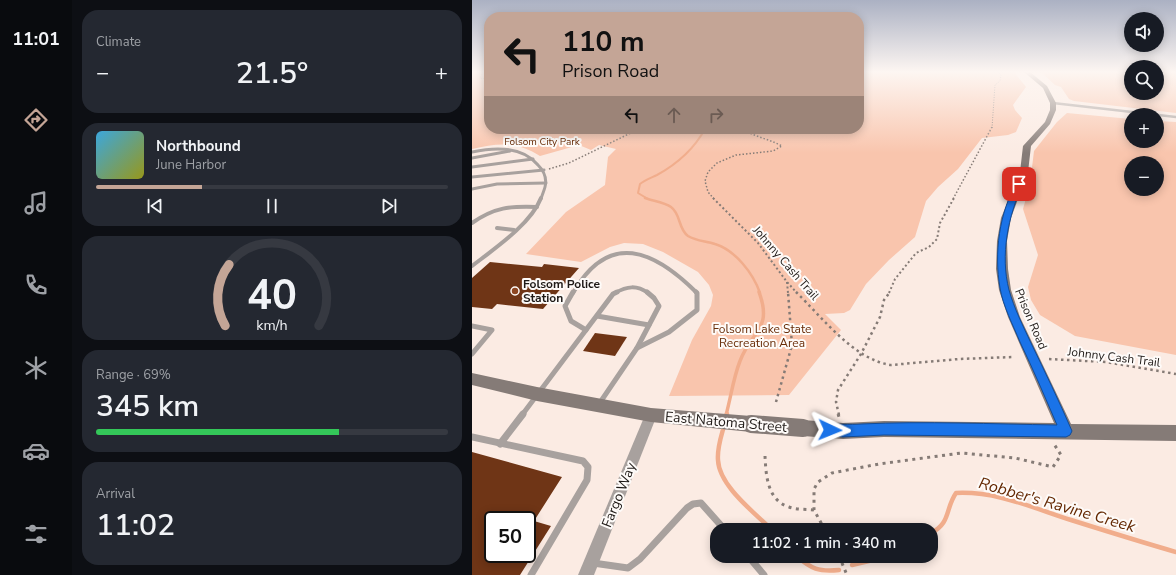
<!DOCTYPE html>
<meta charset="utf-8">
<style>
body{margin:0;font-family:"Nunito Sans",sans-serif;background:#242831;color:#f1f3f6;height:100vh;display:flex;flex-direction:column;font-size:15px;white-space:nowrap}
*{box-sizing:border-box;margin:0}
p{font-size:13px;color:#9ea1a6}
.icon{flex:none;width:22px;height:22px;fill:none;stroke:currentColor;stroke-width:2;stroke-linecap:round;stroke-linejoin:round}
.map{position:relative;flex:1;overflow:hidden}
.drawer{display:flex;flex-direction:column;gap:10px;padding:10px;background:#0d0f14;width:400px}
.drawer>*{flex:none}
.hud{position:absolute;left:12px;top:12px;width:380px;height:122px;border-radius:16px;box-shadow:0 2px 10px #0003;background:#c4a596;color:#111;overflow:hidden}
.controls{position:absolute;left:652px;top:12px;display:grid;gap:8px}
.controls a{display:grid;place-items:center;width:40px;height:40px;border-radius:50%;background:#171b24;box-shadow:0 2px 10px #0003;font-size:20px}
.speed{position:absolute;left:12px;top:511px;display:flex;gap:8px;font-size:20px;font-weight:700;text-align:center}
.speed>*{display:grid;place-content:center;width:52px;height:52px;border-radius:50%;background:#171b24;box-shadow:0 2px 10px #0003;line-height:1}
.speed .limit{border:2px solid #111;border-radius:6px;background:#fff;color:#111}
.pin{position:absolute;display:grid;place-items:center;width:34px;height:34px;color:#fff;margin:-17px;border-radius:8px;box-shadow:0 2px 6px #0006}
.me{position:absolute;width:44px;margin:-22px;rotate:92deg;stroke-linejoin:round;filter:drop-shadow(0 0 3px #0008)}
.turn{display:flex;align-items:center;gap:14px;height:84px;padding:0 12px;font-size:18px}
.turn .icon{width:52px;height:52px;stroke-width:2.5}
.turn b{display:block;font-size:28px;line-height:34px}
.lanes{display:flex;align-items:center;height:38px;padding:0 12px;background:#0003;justify-content:center;gap:20px;direction:ltr}
.lanes .off{opacity:.35}
.big{font-size:30px;font-weight:600;line-height:1.1}
.drawer .tile{flex:1;display:flex;flex-direction:column;justify-content:center;gap:6px;min-width:0;padding:0 14px;border-radius:16px;background:#242831}
.drawer .dial{align-items:center;gap:0}
.dial svg{height:104px;overflow:visible;fill:none;stroke:#363941;stroke-width:7;stroke-linecap:round;text-anchor:middle}
.dial text{fill:#f1f3f6;stroke:none}
.song{display:flex;align-items:center;gap:12px}
.cover{width:48px;height:48px;border-radius:6px;background:linear-gradient(135deg,hsl(200 70% 55%),hsl(60 70% 35%))}
.played{height:4px;border-radius:2px;background:linear-gradient(90deg,#c4a596 30%,#363941 30%)}
.keys{display:flex;justify-content:space-around;direction:ltr}
.heat{display:flex;justify-content:space-between;align-items:center;font-size:22px;direction:ltr}
.charge{height:6px;border-radius:3px;background:linear-gradient(90deg,#34c759 69%,#363941 0)}
.trip{position:absolute;left:238px;top:523px;width:228px;height:40px;border-radius:16px;background:#171b24;box-shadow:0 2px 10px #0003;font-weight:600;line-height:40px;text-align:center}
main{display:flex;flex:1;min-height:0}
.tabs{display:flex;flex-direction:column;width:72px;justify-content:space-around;align-items:center;background:#090b0e;color:#9ea1a6}
.tabs .icon{width:28px;height:28px}
.tabs .on{color:#c4a596}
.tabs b{font-size:18px;color:#f1f3f6}
.map>svg:first-child{display:block}
.green{fill:#f9c5ad;fill-rule:evenodd}
.lines{fill:none;stroke-linecap:round;stroke-linejoin:round}
.stream-far3{stroke:#f1ad8c;stroke-width:2}
.stream-far2{stroke:#f1ad8c;stroke-width:2.5}
.stream-far1{stroke:#f1ad8c;stroke-width:3.5}
.stream{stroke:#f1ad8c;stroke-width:4.5}
.building{fill:#6f3516;fill-rule:evenodd}
.path-far4{stroke:#857b76;stroke-width:1;stroke-dasharray:1 1.5;stroke-linecap:butt}
.path-far3{stroke:#857b76;stroke-width:1.5;stroke-dasharray:1.5 2;stroke-linecap:butt}
.path-far2{stroke:#857b76;stroke-width:2;stroke-dasharray:2 2.5;stroke-linecap:butt}
.path-far1{stroke:#857b76;stroke-width:2.5;stroke-dasharray:2.5 3.5;stroke-linecap:butt}
.path{stroke:#857b76;stroke-width:3;stroke-dasharray:3 4.5;stroke-linecap:butt}
.lane-far4{stroke:#a8a19e;stroke-width:2.5}
.lane-far3{stroke:#a8a19e;stroke-width:3}
.lane-far2{stroke:#a8a19e;stroke-width:4}
.lane-far1{stroke:#a8a19e;stroke-width:5}
.lane{stroke:#a8a19e;stroke-width:7}
.street{fill:#a8a19e;fill-rule:evenodd}
.secondary{fill:#857b77;fill-rule:evenodd}
.secondary-bridge{stroke:#857b77;stroke-width:18}
.route{fill:#1a73e8;stroke:#114b97}
.poi-dot{fill:#8d4621;stroke:#fefbf9;stroke-width:1.5}
.labels{text-anchor:middle;dominant-baseline:central;stroke-width:4;stroke-linejoin:round;paint-order:stroke}
.far-park-label{font-size:10px;fill:#692d08;stroke:#fefbf9}
.street-label{font-size:12px;fill:#1f1a17;stroke:#fefbf9}
.poi-label{font-size:12px;font-weight:bold;fill:#1f1a17;stroke:#fefbf9;text-anchor:start}
.park-label{font-size:12px;fill:#692d08;stroke:#fefbf9}
.near-street-label{font-size:14px;fill:#1f1a17;stroke:#fefbf9}
.near-water-label{font-size:16px;font-style:italic;fill:#642802;stroke:#fefbf9}
</style>
<main>
<nav class="tabs">
<b>11:01</b>
<svg class="icon on" aria-label="directions" viewBox="0 0 24 24"><path d="M12 3l9 9-9 9-9-9zM9 14v-3h6M13 9l2 2-2 2"/></svg>
<svg class="icon" aria-label="music" viewBox="0 0 24 24"><path d="M9 18V5l10-2v13"/><circle cx="6" cy="18" r="3"/><circle cx="16" cy="16" r="3"/></svg>
<svg class="icon" aria-label="phone" viewBox="0 0 24 24"><path d="M5 4h4l2 5-3 2q2 4 5 5l2-3 5 2v4C11 20 4 13 5 4z"/></svg>
<svg class="icon" aria-label="climate" viewBox="0 0 24 24"><path d="M12 3v18M4 7l16 10M4 17L20 7"/></svg>
<svg class="icon" aria-label="car" viewBox="0 0 24 24"><path d="M5 17H2v-5l4-1 3-4h7l3 4 3 1v5h-3M9 17h6M6 11h13"/><circle cx="7" cy="17" r="2"/><circle cx="17" cy="17" r="2"/></svg>
<svg class="icon" aria-label="filters" viewBox="0 0 24 24"><path d="M4 7h16M4 17h16"/><circle cx="9" cy="7" r="2"/><circle cx="15" cy="17" r="2"/></svg>
</nav>
<section class="drawer">
<div class="tile"><p>Climate</p>
<div class="heat"><a>−</a><b class="big">21.5°</b><a>+</a></div>
</div>
<div class="tile">
<div class="song"><i class="cover"></i><div><b>Northbound</b><p>June Harbor</p></div></div>
<div class="played"></div>
<div class="keys"><svg class="icon" aria-label="previous" viewBox="0 0 24 24"><path d="M18 5L8 12l10 7zM5 5v14"/></svg><svg class="icon" aria-label="pause" viewBox="0 0 24 24"><path d="M8 5v14M16 5v14"/></svg><svg class="icon" aria-label="next" viewBox="0 0 24 24"><path d="M6 5l10 7-10 7zM19 5v14"/></svg></div>
</div>
<div class="tile dial"><svg viewBox="0 0 100 80">
<path d="M14 69A42 42 0 1 1 86 69"/>
<path d="M14 69A42 42 0 0 1 17 22" stroke="#c4a596"/>
<text x="50" y="56" font-size="32" font-weight="700">40</text>
<text x="50" y="72" font-size="11">km/h</text>
</svg></div>
<div class="tile"><p>Range · 69%</p><b class="big">345 km</b><div class="charge"></div></div>
<div class="tile"><p>Arrival</p><b class="big">11:02</b></div>
</section>
<div class="map">
<svg width="704" height="575" viewBox="0 0 704 575">
<rect width="100%" height="100%" fill="#fbebe3"/>
<!-- green -->
<g class="green">
<path d="M0 72H17V129H387V72H542L554 87 541 105 543 110 550 118 544 132 536 135 510 138 486 169 466 187 454 201 443 237 417 260 394 284 378 310 372 313 353 314 369 330 317 395 197 396 220 340 239 306 241 295 237 285 226 272 191 252 171 244 152 243 138 247 109 262 54 254 94 212 133 185 136 157 144 149 127 145 119 150 107 145 68 156C45 141 26 143 0 149Z"/>
<polygon points="569,72 659,72 659,93 685,93 685,72 704,72 704,113 602,101 597,99 589,87 583,85"/>
<path d="M595 113 659 119V141H685V121L704 122V355L603 336 568 315 559 300 556 287 566 255 551 209 558 184 562 151 585 122ZM659 163H685V189H659Z"/>
</g>
<g class="lines">
<!-- stream-far3 -->
<path class="stream-far3" d="M176 199 166 193 168 184C173 180 179 178 185 175 205 164 222 149 233 129"/>
<!-- stream-far2 -->
<path class="stream-far2" d="M173 198C181 201 192 202 199 207 209 214 206 229 216 236 224 241 234 241 243 244 263 250 281 273 288 293"/>
<!-- stream-far1 -->
<path class="stream-far1" d="M254 415C259 397 261 379 268 361 279 331 301 330 287 292"/>
<!-- stream -->
<g class="stream">
<polyline points="254,417 255,414"/>
<path d="M252 426C249 437 245 448 246 460 247 486 283 513 300 530"/>
<path d="M459 533C479 523 473 509 484 493 525 491 561 508 599 520 634 531 669 542 704 552"/>
<path d="M324 556C340 569 346 572 367 570"/>
<polyline points="380,565 418,556"/>
</g>
</g>
<!-- building -->
<g class="building">
<polygon points="18,262 70,267 72,264 107,268 71,309 25,304 20,309 0,307 0,278"/>
<polygon points="123,333 155,337 143,356 111,351"/>
<path d="M0 452 90 477 62 521 79 526 48 575H0ZM21 520H55V554H21Z"/>
</g>
<g class="lines">
<!-- path-far4 -->
<g class="path-far4">
<polyline points="11,72 8,78 17,79"/>
<polyline points="520,128 523,85 528,81 529,75 526,72"/>
</g>
<!-- path-far3 -->
<g class="path-far3">
<polyline points="77,169 97,163 167,129"/>
<path d="M242 199 236 192 233 181 236 172 245 163 264 155 301 151 310 146C297 139 283 137 270 129"/>
<polyline points="481,199 520,127"/>
</g>
<!-- path-far2 -->
<g class="path-far2">
<polyline points="241,198 286,243 315,282 325,293"/>
<polyline points="315,282 316,293"/>
<polyline points="417,293 423,279 444,253 457,247 465,239 468,223 482,198"/>
</g>
<!-- path-far1 -->
<g class="path-far1">
<path d="M324 292C350 317 382 360 419 365L487 359 541 357"/>
<polyline points="577,359 634,362 704,374"/>
<polyline points="304,402 320,345 316,292"/>
<polyline points="367,415 364,402 366,390 389,354 408,317 412,300 418,292"/>
</g>
<!-- path -->
<g class="path">
<polyline points="366,414 367,417"/>
<path d="M293 456C294 475 295 500 317 507 325 510 334 509 342 510"/>
<polyline points="353,530 342,510 342,489 346,482 360,473 407,464 489,453 543,458 581,467 589,455 582,444"/>
<polyline points="367,556 375,575"/>
</g>
<!-- lane-far4 -->
<polyline class="lane-far4" points="581,103 704,117"/>
<!-- lane-far3 -->
<g class="lane-far3">
<path d="M0 152C23 147 50 146 66 165 72 171 75 179 73 187 72 191 70 195 69 199"/>
<polyline points="0,158 38,151"/>
<polyline points="0,167 61,159"/>
<polyline points="0,177 72,170"/>
<polyline points="0,189 25,184 74,183"/>
</g>
<!-- lane-far2 -->
<g class="lane-far2">
<path d="M0 223C23 207 38 206 65 207"/>
<polyline points="25,228 42,230"/>
<path d="M0 266C22 249 59 224 69 198"/>
<path d="M101 293C137 230 182 250 225 293"/>
<path d="M143 293C155 286 165 285 176 293"/>
</g>
<!-- lane-far1 -->
<g class="lane-far1">
<polyline points="101,292 93,306 99,321 114,330"/>
<polyline points="125,316 177,325"/>
<polyline points="0,326 20,330 0,354"/>
<polyline points="165,348 197,332 225,310 225,293 224,292"/>
<polyline points="127,404 165,348 187,306 182,298 175,292"/>
<polyline points="50,415 141,294 145,292"/>
</g>
<!-- lane -->
<g class="lane">
<polyline points="0,437 111,461 116,467 115,480 59,575"/>
<polyline points="28,444 51,414"/>
<polyline points="276,556 292,575"/>
<polyline points="121,563 156,568 168,559 215,508 221,504 229,503 253,530"/>
</g>
<!-- street -->
<polygon class="street" points="179,409 183,411 185,415 122,575 106,575 173,415 175,411"/>
<!-- secondary -->
<g class="secondary">
<polygon points="552,72 558,72 575,86 584,103 584,110 578,124 559,146 556,172 539,218 535,241 536,269 539,290 548,317 599,424 704,425 704,441 412,437 371,439 331,436 325,434 323,428 325,422 331,420 371,423 412,421 582,423 536,317 527,290 524,269 525,241 529,218 548,172 551,146 573,122 578,110 578,103 571,88"/>
<polygon points="0,373 65,387 179,408 279,416 285,419 287,424 285,429 279,432 179,422 65,401 0,385"/>
</g>
<!-- secondary-bridge -->
<polyline class="secondary-bridge" points="279,424 331,428"/>
</g>
<!-- sky -->
<linearGradient id="sky" x2="0" y2="1"><stop stop-color="#abb1c3"/><stop offset="0.47" stop-color="#fdf6f2"/><stop offset="1" stop-color="#fdf6f2" stop-opacity="0"/></linearGradient>
<rect width="704" height="153" fill="url(#sky)"/>
<!-- route -->
<path class="route" d="M545 182 551 184C536 216 528 255 537 290 542 308 551 326 559 343 573 372 587 401 600 431L598 435 594 437 412 435 371 437 353 435 351 430 353 426C362 423 379 425 389 424 454 421 520 424 585 425 573 397 561 369 548 342 541 325 531 306 528 288 522 253 527 213 545 182Z"/>
<!-- markers -->
<circle class="poi-dot" cx="43" cy="291" r="4"/>
<g class="labels">
<!-- far-park labels -->
<g class="far-park-label">
<text x="70" y="142">Folsom City Park</text>
</g>
<!-- street labels -->
<g class="street-label">
<text transform="translate(314 263) rotate(49)">Johnny Cash Trail</text>
<text transform="translate(559 319) rotate(67)">Prison Road</text>
<text transform="translate(642 357) rotate(7)">Johnny Cash Trail</text>
</g>
<!-- poi labels -->
<g class="poi-label">
<text x="51" y="284">Folsom Police<tspan x="51" dy="14">Station</tspan></text>
</g>
<!-- park labels -->
<g class="park-label">
<text x="290" y="329">Folsom Lake State<tspan x="290" dy="14">Recreation Area</tspan></text>
</g>
<!-- near-street labels -->
<g class="near-street-label">
<text transform="translate(254 422) rotate(5)">East Natoma Street</text>
<text transform="translate(147 495) rotate(-68)">Fargo Way</text>
</g>
<!-- near-water labels -->
<g class="near-water-label">
<text transform="translate(585 505) rotate(16)">Robber's Ravine Creek</text>
</g>
</g>
</svg>
<div class="controls">
<a><svg class="icon" aria-label="sound" viewBox="0 0 24 24"><path d="M4 9h4l5-4v14l-5-4H4zM17 9q2 3 0 6"/></svg></a>
<a><svg class="icon" aria-label="search" viewBox="0 0 24 24"><circle cx="10" cy="10" r="6"/><path d="M15 15l6 6"/></svg></a>
<a>+</a>
<a>−</a>
</div>
<div class="speed"><div class="limit">50</div></div>
<div class="pin" style="left:547px;top:184px;background:#d93025"><svg class="icon" aria-label="arrive" viewBox="0 0 24 24"><path d="M6 21V4h12l-3 4 3 4H6"/></svg></div>
<svg class="me" style="left:358px;top:430px" viewBox="-20 -20 40 40"><path d="M0-17L14 15 0 8-14 15z" fill="#1a73e8" stroke="#fff" stroke-width="4"/></svg>
<div class="trip">11:02 · 1 min · 340 m</div>
<div class="hud">
<div class="turn"><svg class="icon" aria-label="left" viewBox="0 0 24 24"><path d="M17 20v-9H6M10 6l-5 5 5 5"/></svg><div><b>110 m</b>Prison Road</div></div>
<div class="lanes"><svg class="icon" aria-label="left" viewBox="0 0 24 24"><path d="M17 20v-9H6M10 6l-5 5 5 5"/></svg><svg class="icon off" aria-label="ahead" viewBox="0 0 24 24"><path d="M12 20V5M6 11l6-6 6 6"/></svg><svg class="icon off" aria-label="right" viewBox="0 0 24 24"><path d="M7 20v-9h11M14 6l5 5-5 5"/></svg></div>
</div>
</div>
</main>
